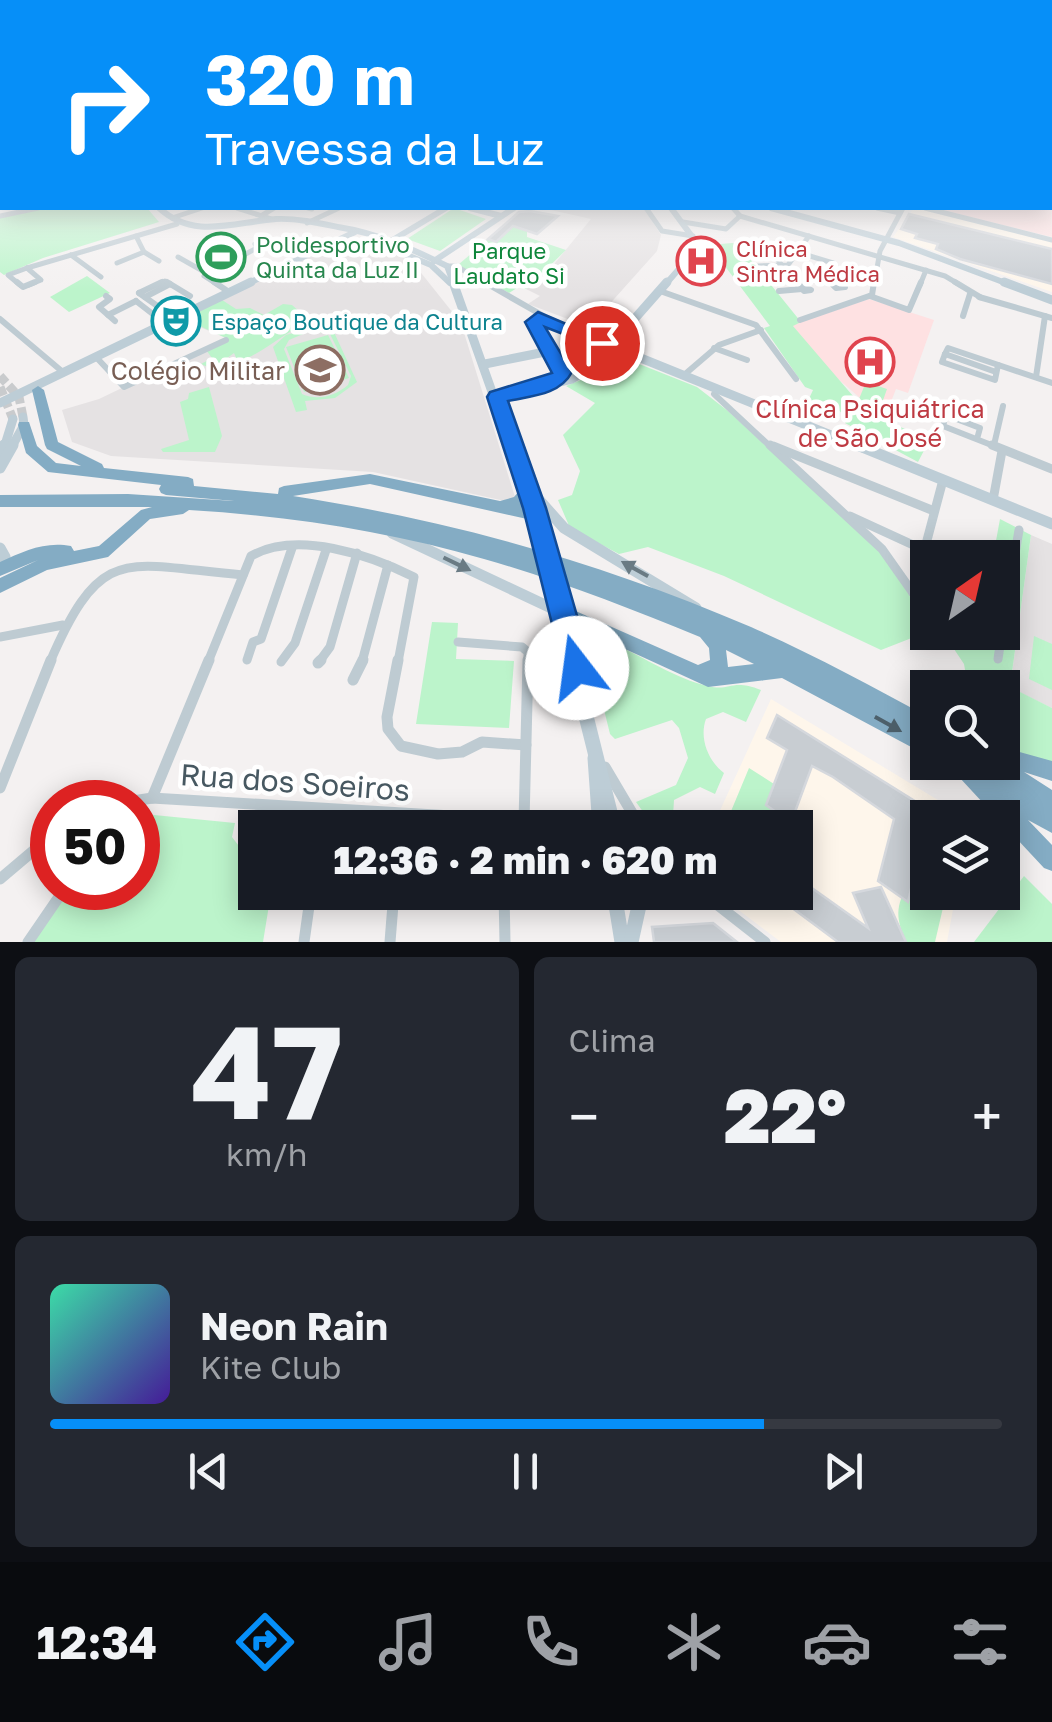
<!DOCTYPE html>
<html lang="pt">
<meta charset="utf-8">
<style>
body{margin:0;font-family:"Golos Text",sans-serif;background:#242831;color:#f1f3f6;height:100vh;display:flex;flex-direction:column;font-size:38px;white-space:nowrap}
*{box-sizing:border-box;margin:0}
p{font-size:32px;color:#9ea1a6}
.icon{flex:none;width:55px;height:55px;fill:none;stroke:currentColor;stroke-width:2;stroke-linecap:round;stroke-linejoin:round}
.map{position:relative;height:942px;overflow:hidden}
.panel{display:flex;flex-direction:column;gap:15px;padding:15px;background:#0d0f14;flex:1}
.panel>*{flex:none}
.banner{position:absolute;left:0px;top:0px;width:1052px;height:210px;box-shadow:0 5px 25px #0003;background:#068ff8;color:#fff;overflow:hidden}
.needle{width:65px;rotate:34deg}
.fabs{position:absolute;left:910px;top:540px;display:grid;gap:20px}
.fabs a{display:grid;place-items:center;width:110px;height:110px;border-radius:0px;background:#171b24;box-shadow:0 5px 25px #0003;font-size:50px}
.speed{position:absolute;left:30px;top:780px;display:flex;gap:20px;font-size:50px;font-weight:700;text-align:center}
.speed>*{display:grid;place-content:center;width:130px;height:130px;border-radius:50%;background:#171b24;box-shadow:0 5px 25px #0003;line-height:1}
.speed .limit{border:15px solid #d22;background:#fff;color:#111}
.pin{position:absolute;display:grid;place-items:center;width:85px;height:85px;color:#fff;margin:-42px;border:5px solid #fff;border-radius:50%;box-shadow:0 2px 10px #0007}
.me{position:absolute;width:110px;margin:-55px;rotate:345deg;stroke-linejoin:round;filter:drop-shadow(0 0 8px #0008)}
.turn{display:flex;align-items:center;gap:35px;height:210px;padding:0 40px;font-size:45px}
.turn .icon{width:130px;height:130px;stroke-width:2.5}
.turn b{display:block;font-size:70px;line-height:85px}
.big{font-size:75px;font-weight:800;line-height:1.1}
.panel .card{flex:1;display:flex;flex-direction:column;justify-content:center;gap:15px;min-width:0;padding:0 35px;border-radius:15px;background:#242831}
.panel .dial{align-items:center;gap:0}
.dial b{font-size:130px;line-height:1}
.song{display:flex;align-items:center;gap:30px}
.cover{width:120px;height:120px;border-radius:15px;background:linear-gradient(135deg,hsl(160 70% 55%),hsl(260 70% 35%))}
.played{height:10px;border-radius:5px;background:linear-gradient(90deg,#068ff8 75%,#363941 75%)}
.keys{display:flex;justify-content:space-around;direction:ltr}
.heat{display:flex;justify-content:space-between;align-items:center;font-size:55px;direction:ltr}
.panel .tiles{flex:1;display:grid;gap:15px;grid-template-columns:1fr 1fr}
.card:last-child{grid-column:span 2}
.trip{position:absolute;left:238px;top:810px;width:575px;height:100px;border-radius:0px;background:#171b24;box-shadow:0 5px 25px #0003;font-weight:800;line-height:100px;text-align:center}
.menu{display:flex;height:160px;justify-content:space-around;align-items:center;background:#090b0e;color:#9ea1a6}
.menu .icon{width:70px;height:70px}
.menu .current{color:#068ff8}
.menu b{font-size:45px;color:#f1f3f6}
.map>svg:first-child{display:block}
.commercial{fill:#fef6eb}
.education{fill:#e5e2e3}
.medical{fill:#fee1e2}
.green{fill:#bcf4cb;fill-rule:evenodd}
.building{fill:#c8cdd2;stroke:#d5d8dd;stroke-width:2.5}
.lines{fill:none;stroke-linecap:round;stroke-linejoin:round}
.secondary-tunnel{stroke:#c9cbcd;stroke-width:9;stroke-dasharray:9 4;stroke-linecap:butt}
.street-far3{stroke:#becbd2;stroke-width:5}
.street-far2{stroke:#becbd2;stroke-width:6}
.street-far1{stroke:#becbd2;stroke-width:9}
.street{stroke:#becbd2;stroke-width:11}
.secondary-far3{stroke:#bdcdd6;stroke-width:6}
.secondary-far2{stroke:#bdcdd6;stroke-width:9}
.secondary-far1{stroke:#bdcdd6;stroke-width:11}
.secondary{stroke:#bdcdd6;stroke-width:15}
.highway{fill:#84acc4;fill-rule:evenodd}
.oneway{fill:#6a7b84}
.oneway2{fill:#4d606b}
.route{fill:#1a73e8;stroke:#114b97;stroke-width:2.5}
.labels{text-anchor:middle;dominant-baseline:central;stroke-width:9;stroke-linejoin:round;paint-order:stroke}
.far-leisure-label{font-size:22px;fill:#27864d;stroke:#fff;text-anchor:start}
.far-health-label{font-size:22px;fill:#be3a42;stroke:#fff;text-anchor:start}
.far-park-label{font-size:22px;fill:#0e863b;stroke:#fff}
.far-culture-label{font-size:22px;fill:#0d838f;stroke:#fff;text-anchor:start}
.education-label{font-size:25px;fill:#785e54;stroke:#fff;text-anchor:end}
.health-label{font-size:25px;fill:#be3a42;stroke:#fff}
.near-street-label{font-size:30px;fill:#475861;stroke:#fff}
</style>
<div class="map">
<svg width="1052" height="942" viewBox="0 0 1052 942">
<rect width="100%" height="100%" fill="#f4f1f1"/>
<!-- commercial -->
<g class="commercial">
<polygon points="914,208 1052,242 1052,292 893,237"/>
<polygon points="771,699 966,817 928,818 928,892 956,893 947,942 781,942 716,893 795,892 795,828 712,828"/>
</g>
<!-- education -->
<g class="education">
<polygon points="542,208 644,208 661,235 657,251 589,327 528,304 540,296 526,289 551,268 591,219"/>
<polygon points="368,241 392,250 406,259 404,263 418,269 461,323 515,497 505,501 373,472 111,456 72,442 62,410 99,399 226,338 190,323 237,288 342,243 355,249"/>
<polygon points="1031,535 1052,544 1052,708 1010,688"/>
</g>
<!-- medical -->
<g class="medical">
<polygon points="1050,159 1052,237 934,208 1050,208"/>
<polygon points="869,299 934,320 908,393 896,389 884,419 828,370 792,325"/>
</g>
<!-- green -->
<g class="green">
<polygon points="44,208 147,208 159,222 43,258 4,275 0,272 0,217"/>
<polygon points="454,208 486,219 440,251 407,239"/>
<polygon points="513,226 527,230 527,237 566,250 526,289 520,286 509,293 458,265 488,239 496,241"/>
<polygon points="732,243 738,244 801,322 793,326 853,396 859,399 866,382 887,389 881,406 859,400 888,422 930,439 918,462 845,423 847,418 829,401 807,403 813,390 805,387 764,328 770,326 709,245"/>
<polygon points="87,276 110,293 69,312 50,297"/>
<path d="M219 298 236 309 250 308 264 315 283 304 292 305 311 322C283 332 264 353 238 362L234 353 212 369 201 364 212 358 206 350 226 338 182 318Z"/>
<path d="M310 328 333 330 357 382 335 398 305 401 307 410 296 412 273 347 286 335ZM310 331 330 334 351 376 348 385C335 396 318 401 302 394L284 349 289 340Z"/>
<polygon points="328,335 349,378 304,392 286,347"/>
<polygon points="614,354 697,387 728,411 882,552 927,623 927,632 881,650 724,576 648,547 619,554 570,528 558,500 572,495 580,471 563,435 595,403 566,386 593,375"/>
<polygon points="209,387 222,436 215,452 163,452 161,449 189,440 180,402 188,399 189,393"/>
<polygon points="1000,519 1031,535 1010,687 1052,708 1052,763 1003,750 1002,688 968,687 964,664 950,643 978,649 981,633 1002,632 1002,558 993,557"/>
<polygon points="432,622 458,623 456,659 514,661 509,728 416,724"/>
<polygon points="1034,636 1052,644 1052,690 1029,679"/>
<path d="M601 644H614C644 657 676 679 708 686 730 692 731 678 761 690L746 722 723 712 706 719C699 738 708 761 724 773L715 794 700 787 674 800 673 816 681 827H654L636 802 676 785 688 758 679 728 672 720 615 739 610 734 592 661Z"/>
<polygon points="749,768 774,784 766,804 772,809 765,827 724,828"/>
<polygon points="154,815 235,823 232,837 248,858 255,859 255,892 271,893 263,942 33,942 71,888 138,888 138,819"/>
<polygon points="1024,876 1052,904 1052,942 974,942"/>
<path d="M913 878 927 887 928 892 945 899 935 942H906C894 915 896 902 913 878Z"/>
</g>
<!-- building -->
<g class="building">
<polygon points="530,211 558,216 537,234 513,226 496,242 488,239 519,212"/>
<polygon points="909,214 1052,249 1052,284 960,259 936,249 938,244 915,238 917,234 901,229"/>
<polygon points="777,715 942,818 928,818 928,840 923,837 908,902 878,881 894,819 833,777 812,766 789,828 774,828 790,822 766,805 787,750 767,738"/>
<polygon points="795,876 868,928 853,893 881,887 906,942 838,942 776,896 795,892"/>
<polygon points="713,923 737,942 654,942 652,927"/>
</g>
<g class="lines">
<!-- secondary-tunnel -->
<g class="secondary-tunnel">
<polyline points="0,376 19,397 23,417"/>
<polyline points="0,387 13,419"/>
</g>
<!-- street-far3 -->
<g class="street-far3">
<polyline points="237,208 271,219"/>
<polyline points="308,208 312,209"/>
<polyline points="646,208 662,231 693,236"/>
<polyline points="733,208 740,216 945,276 960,285"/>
<polyline points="877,208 900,213"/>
<polyline points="925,208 1052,240"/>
<polyline points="0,216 38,208"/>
<polyline points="261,216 274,208"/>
<polyline points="172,218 202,208"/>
<polyline points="683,222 726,229 740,216"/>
<polyline points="307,223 339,208"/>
<polyline points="764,243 798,285"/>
<polygon points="255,244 265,244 257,248"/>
<polyline points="144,252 159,261"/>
<polyline points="797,252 833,263 836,267 828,280 833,285"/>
<polyline points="71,255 101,277"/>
<polyline points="178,257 208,274"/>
<polyline points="117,263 144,252 136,236"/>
<polyline points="447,266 456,266 489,285"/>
<polyline points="757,266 788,265 809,236"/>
<polyline points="27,268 41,280 29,285"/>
<polyline points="27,268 177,224"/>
<polyline points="832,275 843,285"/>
<polyline points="20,285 8,275 27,268"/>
<polyline points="157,285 165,281 171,285"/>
<polyline points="218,285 204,276 257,248"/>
<polyline points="874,285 880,251 903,208"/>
<polyline points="920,285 926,270"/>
</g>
<!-- street-far2 -->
<g class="street-far2">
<polyline points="17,282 23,287 35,282"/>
<polyline points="167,282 190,296"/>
<polyline points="214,282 226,290"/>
<polyline points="484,282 547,318 611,346"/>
<polyline points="830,282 836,288 845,287 840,282"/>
<polyline points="955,282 980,297"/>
<polygon points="798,285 811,290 804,291"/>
<polyline points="660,291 756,325 796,379"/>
<polyline points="779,291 802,289"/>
<polyline points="139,293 162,282"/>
<polyline points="139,293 173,317"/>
<polyline points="106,296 110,299 99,307 115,321"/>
<polyline points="870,296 909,310 921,282"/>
<polyline points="145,297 170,284"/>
<polyline points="979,297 1052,318"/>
<polyline points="136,301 163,322"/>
<polyline points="108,315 136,301"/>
<polyline points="963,316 970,294"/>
<polyline points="0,319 64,373"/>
<polyline points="800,320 872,295 874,282"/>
<polyline points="533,322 550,351"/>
<polyline points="714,348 747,360"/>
<polyline points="945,354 948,348 1052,383"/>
<polyline points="945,354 942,362 995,380 998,365"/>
<polyline points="945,354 996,372"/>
<polyline points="96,357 124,387 226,340"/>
<polyline points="559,367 576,366 594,349 593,339"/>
<polyline points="684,375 719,345 761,330"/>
<polyline points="1036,377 1045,316"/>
<polyline points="714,394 772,448"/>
<polyline points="977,439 980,428 946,415 943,426 999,448"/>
<polyline points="994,445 1003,406"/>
<polyline points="773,446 778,448"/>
</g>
<!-- street-far1 -->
<g class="street-far1">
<polyline points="770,445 882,549 913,593"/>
<polyline points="992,445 1052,469"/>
<polyline points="773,446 934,511"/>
<polyline points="993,500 1002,451"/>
<polyline points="850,516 924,550"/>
<polyline points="913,593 943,480"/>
<polyline points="1002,632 1019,530"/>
<polyline points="0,637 63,625"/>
<polyline points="458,642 522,647 528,652 528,662"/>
<polyline points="998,659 1002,632"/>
<polyline points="247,660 253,642 261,639 292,548"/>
<path d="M50 662C102 541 126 565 243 575"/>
<path d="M208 662 251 556C297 530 370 555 414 577L398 662"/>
<polyline points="281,662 295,643 326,550"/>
<polyline points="319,662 330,647 357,553"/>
<polyline points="362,662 388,565"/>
</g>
<!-- street -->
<g class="street">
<polyline points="398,660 387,717 388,729 401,746 438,754 462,752 482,742 526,745"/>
<polyline points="318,663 321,660"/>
<polyline points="353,680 363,660"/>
<polyline points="605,767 641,828"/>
<polyline points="0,788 51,660"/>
<polyline points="152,798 209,660"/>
<polyline points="127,802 152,798 601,825"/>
<polyline points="524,822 528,660"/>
<polyline points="614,823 640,828"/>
<polyline points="321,828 324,809"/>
<polyline points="0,879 52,835"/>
<polyline points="504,892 505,942"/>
<polyline points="701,892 765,942"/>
<polyline points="28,942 65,888"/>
<polyline points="304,942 311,892"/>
<polyline points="390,942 394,892"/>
</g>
<!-- secondary-far3 -->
<g class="secondary-far3">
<path d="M159 208C194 240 234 222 276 219 296 218 319 223 338 227 377 233 412 249 447 266L454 285"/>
<polyline points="470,208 501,216"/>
<polyline points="771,208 899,243 1011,285"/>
<polyline points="391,241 446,208"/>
<polyline points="383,245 431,265 450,283"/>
<polyline points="434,261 514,208"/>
<polyline points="245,285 355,232"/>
<polyline points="665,285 699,246 671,208"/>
</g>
<!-- secondary-far2 -->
<g class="secondary-far2">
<polyline points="453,282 512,448"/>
<polyline points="1004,282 1052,300"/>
<polyline points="611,346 863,448"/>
<polyline points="485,364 550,351 562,372"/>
<polyline points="497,397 572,379 593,366 667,282"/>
<polyline points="0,403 251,282"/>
<polyline points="4,448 13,419"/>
<polyline points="11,448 24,425 23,417"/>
</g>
<!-- secondary-far1 -->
<g class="secondary-far1">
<polyline points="511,445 534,508 573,662"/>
<polyline points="857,445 1052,524"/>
<polyline points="1,456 4,445"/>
<polyline points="0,468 13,445"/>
<polyline points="532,492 564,528 696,608"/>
<polyline points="392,533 562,613"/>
<polyline points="0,548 5,557 0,568"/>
</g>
<!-- secondary -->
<g class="secondary">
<polyline points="572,660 614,828"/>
<polyline points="595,758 600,828"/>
<polyline points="614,892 622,942"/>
<polyline points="631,942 642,892"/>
</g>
<!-- highway -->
<g class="highway">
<path d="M38 386 44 390 58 442 102 464 104 468 188 477 193 479 194 486 278 494 279 488 284 486 370 474 500 501 514 497 523 486H533L535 490 522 506 541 511 543 515 541 519 536 521 370 484 293 496C454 521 602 563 751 627 812 654 870 685 928 717V756L782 678 708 687 612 643 598 647 583 674 577 677 571 674 568 668 589 633 556 618 554 613 556 608 562 605 698 665 710 660 709 648 700 637C629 608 558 580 484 559 388 531 289 516 189 510L183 514 150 519 108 557 47 570 0 593V578L38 560 0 576V562C24 551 45 541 71 546L74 551 99 546 141 510 152 507H0V495L128 494 234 501 166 495 161 493 159 489 161 485 48 472 26 453 18 425 19 422H29L37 446 56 463 81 466 47 449 45 445 32 390ZM726 650 754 664 728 667Z"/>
<polygon points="1002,747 1052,761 1052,781 1024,772 1052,790 1052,833 1028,820 1052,845 1052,871 1044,868 1002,823 1002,818 997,818 959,777 956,770 959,763 971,762 985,776 993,776 982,769 980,762 1002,762"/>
</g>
</g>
<!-- one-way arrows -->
<defs><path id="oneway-solid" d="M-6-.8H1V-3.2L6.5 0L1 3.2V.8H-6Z" transform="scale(2.5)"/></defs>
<g class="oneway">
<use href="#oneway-solid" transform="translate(457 564) rotate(26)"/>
<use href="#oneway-solid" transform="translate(635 569) rotate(-151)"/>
</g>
<use class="oneway2" href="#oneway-solid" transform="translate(888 724) rotate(29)"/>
<!-- sky -->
<linearGradient id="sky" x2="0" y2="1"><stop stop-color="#80caed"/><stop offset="0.55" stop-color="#faf9f9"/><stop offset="1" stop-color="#faf9f9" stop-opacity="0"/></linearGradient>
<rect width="1052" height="291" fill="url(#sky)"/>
<!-- route -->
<path class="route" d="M538 312 611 343 602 349 545 327 572 372C560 395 531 396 508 401L546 508 592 668 588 678 577 683 567 678 563 668 523 508 487 397 490 392 552 373 525 322Z"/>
<!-- icons -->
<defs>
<g id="stadium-ring" transform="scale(2.5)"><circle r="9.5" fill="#fff" stroke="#2e9e5b" stroke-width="1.5"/><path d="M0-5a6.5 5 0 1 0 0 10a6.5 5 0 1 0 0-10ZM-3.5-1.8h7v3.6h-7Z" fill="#2e9e5b"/></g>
<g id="hospital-ring" transform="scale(2.5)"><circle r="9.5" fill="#fff" stroke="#e0444e" stroke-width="1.5"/><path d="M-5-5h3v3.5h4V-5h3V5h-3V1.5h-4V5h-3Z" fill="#e0444e"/></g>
<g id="theatre-ring" transform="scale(2.5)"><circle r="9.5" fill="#fff" stroke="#0f9aa8" stroke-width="1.5"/><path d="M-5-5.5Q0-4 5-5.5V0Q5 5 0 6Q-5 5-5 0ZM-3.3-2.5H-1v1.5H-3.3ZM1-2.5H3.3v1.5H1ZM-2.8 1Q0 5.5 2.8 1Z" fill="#0f9aa8"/></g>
<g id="school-ring" transform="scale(2.5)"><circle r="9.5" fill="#fff" stroke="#8d6e63" stroke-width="1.5"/><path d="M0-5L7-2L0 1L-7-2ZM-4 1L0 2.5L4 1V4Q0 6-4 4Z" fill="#8d6e63"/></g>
</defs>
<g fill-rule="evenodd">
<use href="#stadium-ring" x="221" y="257"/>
<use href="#hospital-ring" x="701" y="261"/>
<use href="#theatre-ring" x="176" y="321"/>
<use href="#hospital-ring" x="870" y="362"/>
<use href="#school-ring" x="320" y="370"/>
</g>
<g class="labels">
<!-- far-leisure labels -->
<g class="far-leisure-label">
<text x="256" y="244">Polidesportivo<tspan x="256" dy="25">Quinta da Luz II</tspan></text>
</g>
<!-- far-health labels -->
<g class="far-health-label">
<text x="736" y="248">Clínica<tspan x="736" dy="25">Sintra Médica</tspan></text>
</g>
<!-- far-park labels -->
<g class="far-park-label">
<text x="509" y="250">Parque<tspan x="509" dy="25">Laudato Si</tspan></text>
</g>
<!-- far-culture labels -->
<g class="far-culture-label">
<text x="211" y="321">Espaço Boutique da Cultura</text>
</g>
<!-- education labels -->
<g class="education-label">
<text x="285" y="370">Colégio Militar</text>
</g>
<!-- health labels -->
<g class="health-label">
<text x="870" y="408">Clínica Psiquiátrica<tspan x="870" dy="29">de São José</tspan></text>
</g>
<!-- near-street labels -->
<g class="near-street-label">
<text transform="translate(295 782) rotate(4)">Rua dos Soeiros</text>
</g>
</g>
</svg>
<div class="fabs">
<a><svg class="needle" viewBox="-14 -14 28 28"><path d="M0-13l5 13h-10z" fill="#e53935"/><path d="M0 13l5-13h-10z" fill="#9ea1a6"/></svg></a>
<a><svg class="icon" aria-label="search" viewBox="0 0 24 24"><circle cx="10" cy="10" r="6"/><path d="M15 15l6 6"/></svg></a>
<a><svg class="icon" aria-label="layers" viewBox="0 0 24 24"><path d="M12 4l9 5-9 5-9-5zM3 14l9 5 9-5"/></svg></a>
</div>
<div class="speed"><div class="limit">50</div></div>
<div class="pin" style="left:602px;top:343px;background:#d93025"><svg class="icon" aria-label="arrive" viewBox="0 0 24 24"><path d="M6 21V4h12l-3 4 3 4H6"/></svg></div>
<svg class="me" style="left:577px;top:668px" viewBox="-20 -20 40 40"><circle r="19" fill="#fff"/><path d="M0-13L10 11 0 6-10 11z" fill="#1a73e8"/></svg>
<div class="trip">12:36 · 2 min · 620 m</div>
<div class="banner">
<div class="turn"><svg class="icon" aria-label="right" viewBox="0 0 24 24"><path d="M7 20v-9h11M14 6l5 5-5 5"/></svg><div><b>320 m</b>Travessa da Luz</div></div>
</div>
</div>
<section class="panel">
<div class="tiles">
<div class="card dial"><b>47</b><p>km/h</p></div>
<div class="card"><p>Clima</p>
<div class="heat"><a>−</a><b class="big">22°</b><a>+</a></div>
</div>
<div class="card">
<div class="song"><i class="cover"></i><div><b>Neon Rain</b><p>Kite Club</p></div></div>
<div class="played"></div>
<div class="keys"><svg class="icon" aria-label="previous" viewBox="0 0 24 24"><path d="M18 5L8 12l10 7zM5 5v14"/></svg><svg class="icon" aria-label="pause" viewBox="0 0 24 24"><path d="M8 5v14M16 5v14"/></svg><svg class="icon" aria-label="next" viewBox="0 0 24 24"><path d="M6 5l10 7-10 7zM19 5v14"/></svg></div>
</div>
</div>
</section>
<nav class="menu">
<b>12:34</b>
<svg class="icon current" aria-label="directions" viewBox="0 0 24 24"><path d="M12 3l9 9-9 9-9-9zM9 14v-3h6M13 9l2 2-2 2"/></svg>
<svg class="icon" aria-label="music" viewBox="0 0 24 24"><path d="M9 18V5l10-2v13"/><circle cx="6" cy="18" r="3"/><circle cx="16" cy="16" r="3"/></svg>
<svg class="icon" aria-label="phone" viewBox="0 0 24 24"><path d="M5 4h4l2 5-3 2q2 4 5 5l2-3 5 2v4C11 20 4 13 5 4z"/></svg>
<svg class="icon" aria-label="climate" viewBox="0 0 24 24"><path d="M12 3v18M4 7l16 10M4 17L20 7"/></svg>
<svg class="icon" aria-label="car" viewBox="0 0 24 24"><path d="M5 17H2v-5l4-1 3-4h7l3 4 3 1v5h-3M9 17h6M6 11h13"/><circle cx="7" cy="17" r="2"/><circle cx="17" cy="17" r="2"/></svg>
<svg class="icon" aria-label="filters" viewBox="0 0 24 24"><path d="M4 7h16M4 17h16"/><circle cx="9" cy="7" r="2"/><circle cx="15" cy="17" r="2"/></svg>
</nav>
